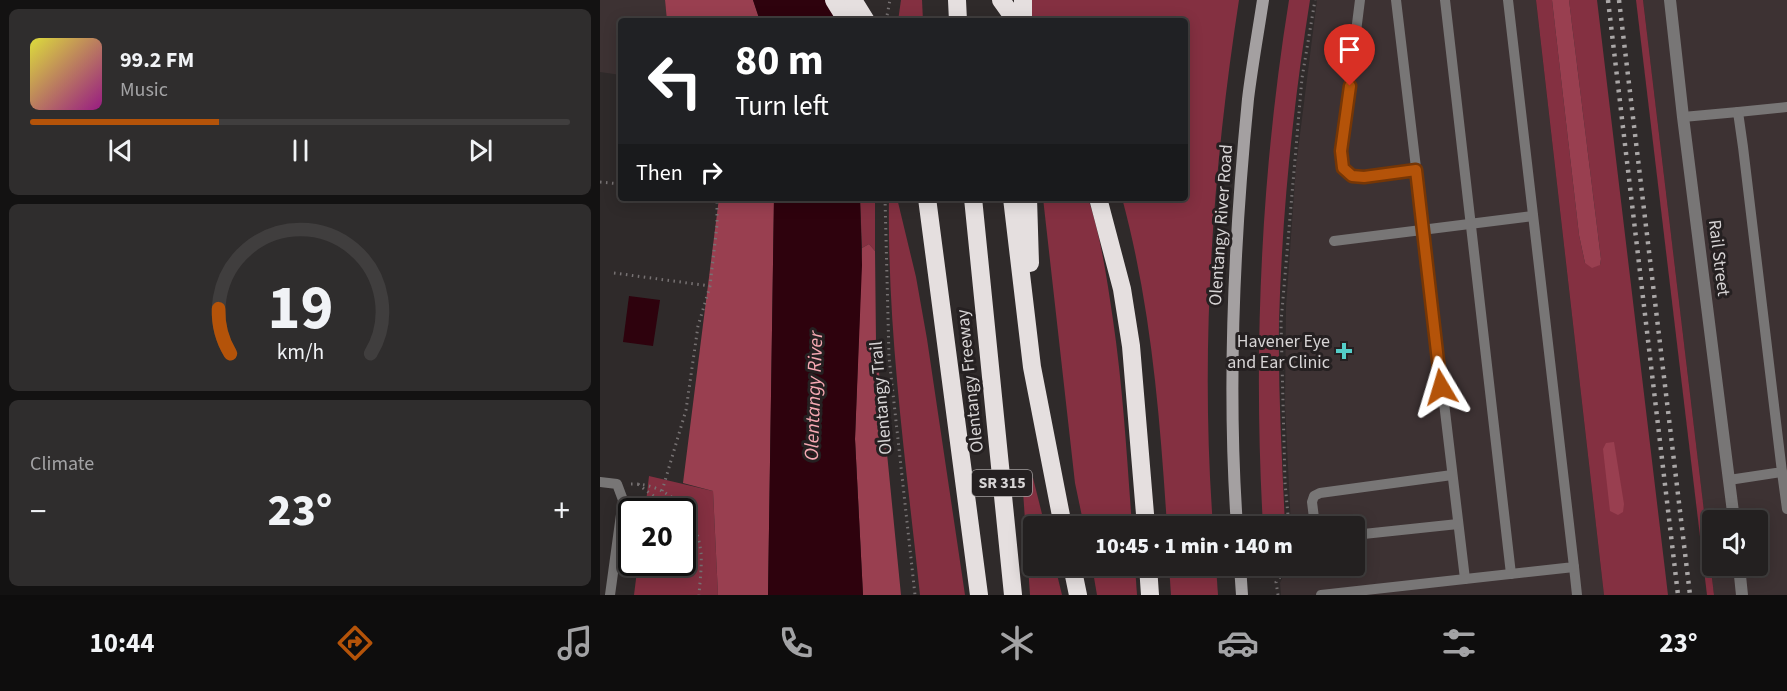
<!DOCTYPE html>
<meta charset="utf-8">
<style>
body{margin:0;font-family:"Source Sans 3",sans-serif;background:#2f2d2d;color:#f1f3f6;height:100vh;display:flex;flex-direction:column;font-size:22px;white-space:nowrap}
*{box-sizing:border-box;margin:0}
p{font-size:20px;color:#a3a3a5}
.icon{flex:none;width:33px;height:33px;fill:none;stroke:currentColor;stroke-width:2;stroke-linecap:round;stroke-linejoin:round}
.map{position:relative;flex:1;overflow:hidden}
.details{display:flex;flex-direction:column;gap:9px;padding:9px;background:#131212;width:600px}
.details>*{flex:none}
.hud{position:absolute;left:18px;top:18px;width:570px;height:183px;border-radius:6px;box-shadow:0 3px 15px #0003,0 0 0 2px #403e3e;background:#202124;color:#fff;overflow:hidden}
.tools{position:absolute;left:1102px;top:510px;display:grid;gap:12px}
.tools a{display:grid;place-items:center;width:66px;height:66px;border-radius:6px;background:#232020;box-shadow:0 3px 15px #0003,0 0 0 2px #403e3e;font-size:30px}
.speed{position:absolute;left:18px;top:498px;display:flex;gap:12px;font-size:30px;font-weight:700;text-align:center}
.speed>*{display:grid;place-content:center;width:78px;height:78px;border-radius:50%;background:#232020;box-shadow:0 3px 15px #0003,0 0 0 2px #403e3e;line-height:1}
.speed .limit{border:3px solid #111;border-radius:9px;background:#fff;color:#111}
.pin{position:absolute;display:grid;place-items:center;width:51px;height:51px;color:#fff;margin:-62px -26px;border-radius:50% 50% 50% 0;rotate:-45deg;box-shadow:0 0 6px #0007}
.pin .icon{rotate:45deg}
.me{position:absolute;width:66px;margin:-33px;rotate:353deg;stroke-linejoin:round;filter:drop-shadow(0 0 4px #0008)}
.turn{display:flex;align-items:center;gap:21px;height:126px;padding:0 18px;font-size:27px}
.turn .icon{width:78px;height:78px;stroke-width:2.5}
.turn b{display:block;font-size:42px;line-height:51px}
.then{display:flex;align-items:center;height:57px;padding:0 18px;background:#0003;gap:12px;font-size:22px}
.big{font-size:45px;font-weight:800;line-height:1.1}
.details .tile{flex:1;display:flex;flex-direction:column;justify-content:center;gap:9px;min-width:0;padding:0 21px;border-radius:9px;background:#2f2d2d}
.details .dial{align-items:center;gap:0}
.dial svg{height:156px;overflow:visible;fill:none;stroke:#403e3e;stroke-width:7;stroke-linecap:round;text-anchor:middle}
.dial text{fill:#f1f3f6;stroke:none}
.song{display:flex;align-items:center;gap:18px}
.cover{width:72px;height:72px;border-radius:9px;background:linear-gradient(135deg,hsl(60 70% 55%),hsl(310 70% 35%))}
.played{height:6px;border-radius:3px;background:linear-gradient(90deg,#b45309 35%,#403e3e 35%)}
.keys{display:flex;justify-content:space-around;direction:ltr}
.heat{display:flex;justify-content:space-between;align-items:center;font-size:33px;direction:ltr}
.trip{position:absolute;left:423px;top:516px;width:342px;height:60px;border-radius:6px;background:#232020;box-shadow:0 3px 15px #0003,0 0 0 2px #403e3e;font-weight:800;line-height:60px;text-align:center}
.menu{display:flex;height:96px;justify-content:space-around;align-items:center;background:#0e0d0d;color:#a3a3a5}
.menu .icon{width:42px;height:42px}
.menu .selected{color:#b45309}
.menu b{font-size:27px;color:#f1f3f6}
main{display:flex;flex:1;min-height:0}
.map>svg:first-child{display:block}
.built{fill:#3d3233;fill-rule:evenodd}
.green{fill:#843041}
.forest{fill:#993f50}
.water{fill:#2e020d}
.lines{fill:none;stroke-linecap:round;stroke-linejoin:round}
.path{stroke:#777273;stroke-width:3;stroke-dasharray:1.5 4.5;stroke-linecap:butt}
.lane{stroke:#787676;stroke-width:10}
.street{stroke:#787676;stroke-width:12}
.secondary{stroke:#a4a0a1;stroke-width:12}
.highway{stroke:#e5dfdf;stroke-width:18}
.rail{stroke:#aaa7a7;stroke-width:4.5;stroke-dasharray:3 6;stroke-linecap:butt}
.route-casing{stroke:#753606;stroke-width:15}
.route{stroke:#b45309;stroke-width:10}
.poi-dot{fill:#54cdc8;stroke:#252021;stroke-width:2}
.labels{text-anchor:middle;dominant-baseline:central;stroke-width:6;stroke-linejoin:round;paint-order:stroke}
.shield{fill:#252021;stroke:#a29e9f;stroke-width:1.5}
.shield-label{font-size:16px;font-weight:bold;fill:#d7d4d5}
.street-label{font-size:18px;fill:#d7d4d5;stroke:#252021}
.poi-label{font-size:18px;fill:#d7d4d5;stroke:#252021;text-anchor:end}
.water-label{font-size:20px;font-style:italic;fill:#f6a9b3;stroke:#252021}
</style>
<main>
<section class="details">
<div class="tile">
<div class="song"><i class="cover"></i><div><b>99.2 FM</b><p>Music</p></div></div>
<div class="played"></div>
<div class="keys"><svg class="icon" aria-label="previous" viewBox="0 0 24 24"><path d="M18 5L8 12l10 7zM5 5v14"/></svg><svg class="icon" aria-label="pause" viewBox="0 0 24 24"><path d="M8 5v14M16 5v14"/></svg><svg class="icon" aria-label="next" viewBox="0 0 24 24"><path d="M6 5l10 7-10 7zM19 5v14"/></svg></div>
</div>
<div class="tile dial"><svg viewBox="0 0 100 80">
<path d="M14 69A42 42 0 1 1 86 69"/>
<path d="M14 69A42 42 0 0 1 8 46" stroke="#b45309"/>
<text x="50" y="56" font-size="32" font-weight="700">19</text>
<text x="50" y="72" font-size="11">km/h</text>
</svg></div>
<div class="tile"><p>Climate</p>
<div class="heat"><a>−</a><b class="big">23°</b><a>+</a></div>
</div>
</section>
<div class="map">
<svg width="1187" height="595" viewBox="0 0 1187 595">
<rect width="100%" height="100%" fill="#2f2a2a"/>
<!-- built -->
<g class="built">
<polygon points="0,0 65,0 67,21 21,21 21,75 0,72"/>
<polygon points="717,0 936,0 1004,595 681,595 680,583 688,566 754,566 754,526 691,526 685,405 686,307 696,166"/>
<path d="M1043 0H1187V595H1114ZM1113 520H1158V566H1113Z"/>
</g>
<!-- green -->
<g class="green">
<polygon points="301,0 322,0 323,21 298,21"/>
<path d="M430 0H639C612 175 600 350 613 526H567C560 416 551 305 522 198H585V21H431Z"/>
<path d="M689 0H710C693 106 682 214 679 322 678 390 682 458 685 526H663C653 351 661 173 689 0Z"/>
<polygon points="936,0 952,0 979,235 985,263 1000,265 1001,259 969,0 997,0 1068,595 1004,595"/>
<polygon points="1036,0 1043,0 1114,595 1107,595"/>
<polygon points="260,198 275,198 275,251 269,244 262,248"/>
<path d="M289 198H297L316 277 327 339 365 595H320C306 463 287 330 289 198Z"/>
<path d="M443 198H488C501 237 507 279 513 320 523 388 527 458 532 526H484L475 483Z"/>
<polygon points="49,476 113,491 118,595 34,595 38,563 82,562 82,512 45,511"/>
<polygon points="422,476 433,478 445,526 434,526 434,566 455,566 462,595 430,595"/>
<polygon points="492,566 535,566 537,595 497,595"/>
<polygon points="569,566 616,566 618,595 571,595"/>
</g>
<!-- forest -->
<g class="forest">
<polygon points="65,0 153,0 160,21 67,21"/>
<polygon points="952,0 969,0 1001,259 1000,265 992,268 985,263 979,235"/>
<polygon points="119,198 174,198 168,595 118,595 113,491 83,483"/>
<polygon points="269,244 275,251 276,342 301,595 263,595 255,439 262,248"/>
<polygon points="1014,442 1024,504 1023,512 1018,515 1010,511 1003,449 1006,443"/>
</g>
<!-- water -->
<g class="water">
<polygon points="153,0 242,0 244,21 160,21"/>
<polygon points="174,198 260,198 262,265 255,439 263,595 168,595"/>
<polygon points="29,296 60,300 53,346 23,342"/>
</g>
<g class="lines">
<!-- path -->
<g class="path">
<polyline points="286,21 290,0"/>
<polyline points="0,182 21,184"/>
<polyline points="285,198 289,357 315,595"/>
<polyline points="14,273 110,286"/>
<path d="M31 484C70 483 97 515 101 553 102 566 100 581 99 595"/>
<path d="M38 484C52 496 64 503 81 508"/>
<polyline points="62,491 86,410 98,326 110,286 117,225 117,198"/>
<polyline points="689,526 685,483 681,322 702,78 715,0"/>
<polyline points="678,595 676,582 684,572 686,566"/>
</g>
<!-- lane -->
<g class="lane">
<polyline points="760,0 741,151 743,167 752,175 764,177 816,170"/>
<polyline points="796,0 865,579"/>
<polyline points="845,0 911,574"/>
<polyline points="1138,112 1187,107"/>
<polyline points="1083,117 1138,112 1143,147 1182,472 1129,480"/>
<polyline points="734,241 933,216"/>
<polyline points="1182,472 1187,509"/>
<polyline points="0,482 17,484 23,500 10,595"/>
<polyline points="715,526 712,502 714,496 720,493 852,475"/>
<polyline points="754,535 858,524"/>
<polyline points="974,567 977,595"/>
<polyline points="721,595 974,567 908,0"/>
</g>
<!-- street -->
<g class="street">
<polyline points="1070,0 1083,117 1134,520"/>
<polyline points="1139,566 1142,595"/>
</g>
<!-- secondary -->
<g class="secondary">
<path d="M637 526C627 385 634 240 648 99 652 66 658 33 663 0"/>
<polyline points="640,566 642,595"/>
</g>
<!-- highway -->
<g class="highway">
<polyline points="234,0 247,21"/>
<polyline points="253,0 266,21"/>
<polyline points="357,0 358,21"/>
<polyline points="401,0 416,21"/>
<polyline points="423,0 423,21"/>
<polyline points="327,198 379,595"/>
<polyline points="373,198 413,595"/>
<polyline points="412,198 432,367 463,526"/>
<polyline points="428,198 430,263"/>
<polyline points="498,198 522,289 531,346 546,526"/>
<polyline points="472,566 478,595"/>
<polyline points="548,566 550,595"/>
</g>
<!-- rail -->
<g class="rail">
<polyline points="1008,0 1078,595"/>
<polyline points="1019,0 1090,595"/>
</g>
</g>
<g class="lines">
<!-- route casing -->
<g class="route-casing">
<polyline id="route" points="750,86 741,151 743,168 752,176 764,177 816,170 841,387"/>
</g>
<!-- route -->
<use href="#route" class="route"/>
</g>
<!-- markers -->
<path class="poi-dot" d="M741 342h6v6h6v6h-6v6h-6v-6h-6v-6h6z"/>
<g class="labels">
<!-- shield labels -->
<rect class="shield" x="372" y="470" width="60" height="26" rx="4.5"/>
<g class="shield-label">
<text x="402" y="483">SR 315</text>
</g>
<!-- street labels -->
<g class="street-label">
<text transform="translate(621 225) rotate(-86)">Olentangy River Road</text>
<text transform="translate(1119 258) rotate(83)">Rail Street</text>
<text transform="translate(370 381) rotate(-96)">Olentangy Freeway</text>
<text transform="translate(281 398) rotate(-95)">Olentangy Trail</text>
</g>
<!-- poi labels -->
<g class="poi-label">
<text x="730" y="341">Havener Eye<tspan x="730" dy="21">and Ear Clinic</tspan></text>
</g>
<!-- water labels -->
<g class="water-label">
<text transform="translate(214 396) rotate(-88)">Olentangy River</text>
</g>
</g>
</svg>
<div class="tools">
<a><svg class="icon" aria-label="sound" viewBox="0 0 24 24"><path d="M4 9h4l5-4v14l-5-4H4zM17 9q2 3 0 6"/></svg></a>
</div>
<div class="speed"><div class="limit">20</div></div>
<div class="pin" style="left:750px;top:86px;background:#d93025"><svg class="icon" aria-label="arrive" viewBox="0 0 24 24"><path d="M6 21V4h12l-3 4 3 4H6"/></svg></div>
<svg class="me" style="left:841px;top:387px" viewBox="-20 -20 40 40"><path d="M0-17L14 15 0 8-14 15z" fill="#b45309" stroke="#fff" stroke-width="4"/></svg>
<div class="trip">10:45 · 1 min · 140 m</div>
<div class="hud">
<div class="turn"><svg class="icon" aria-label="left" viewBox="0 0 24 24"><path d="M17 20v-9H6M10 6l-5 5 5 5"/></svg><div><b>80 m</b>Turn left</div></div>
<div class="then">Then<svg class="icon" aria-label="right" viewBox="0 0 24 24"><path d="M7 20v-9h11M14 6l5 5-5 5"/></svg></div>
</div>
</div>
</main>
<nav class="menu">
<b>10:44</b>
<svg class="icon selected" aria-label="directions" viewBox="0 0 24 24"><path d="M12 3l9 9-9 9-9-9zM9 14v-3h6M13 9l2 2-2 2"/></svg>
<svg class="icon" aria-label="music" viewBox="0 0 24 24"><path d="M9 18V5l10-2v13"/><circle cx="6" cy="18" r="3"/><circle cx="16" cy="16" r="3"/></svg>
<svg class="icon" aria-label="phone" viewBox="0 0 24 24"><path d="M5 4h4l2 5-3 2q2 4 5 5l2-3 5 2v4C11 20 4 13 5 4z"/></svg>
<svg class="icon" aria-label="climate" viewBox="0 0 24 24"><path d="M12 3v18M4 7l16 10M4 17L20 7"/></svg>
<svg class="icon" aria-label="car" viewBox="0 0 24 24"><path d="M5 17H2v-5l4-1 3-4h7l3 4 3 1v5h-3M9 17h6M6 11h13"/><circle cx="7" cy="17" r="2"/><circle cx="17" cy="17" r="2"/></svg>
<svg class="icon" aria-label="filters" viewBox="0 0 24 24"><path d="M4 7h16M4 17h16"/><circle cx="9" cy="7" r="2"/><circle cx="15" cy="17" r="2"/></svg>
<b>23°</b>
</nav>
